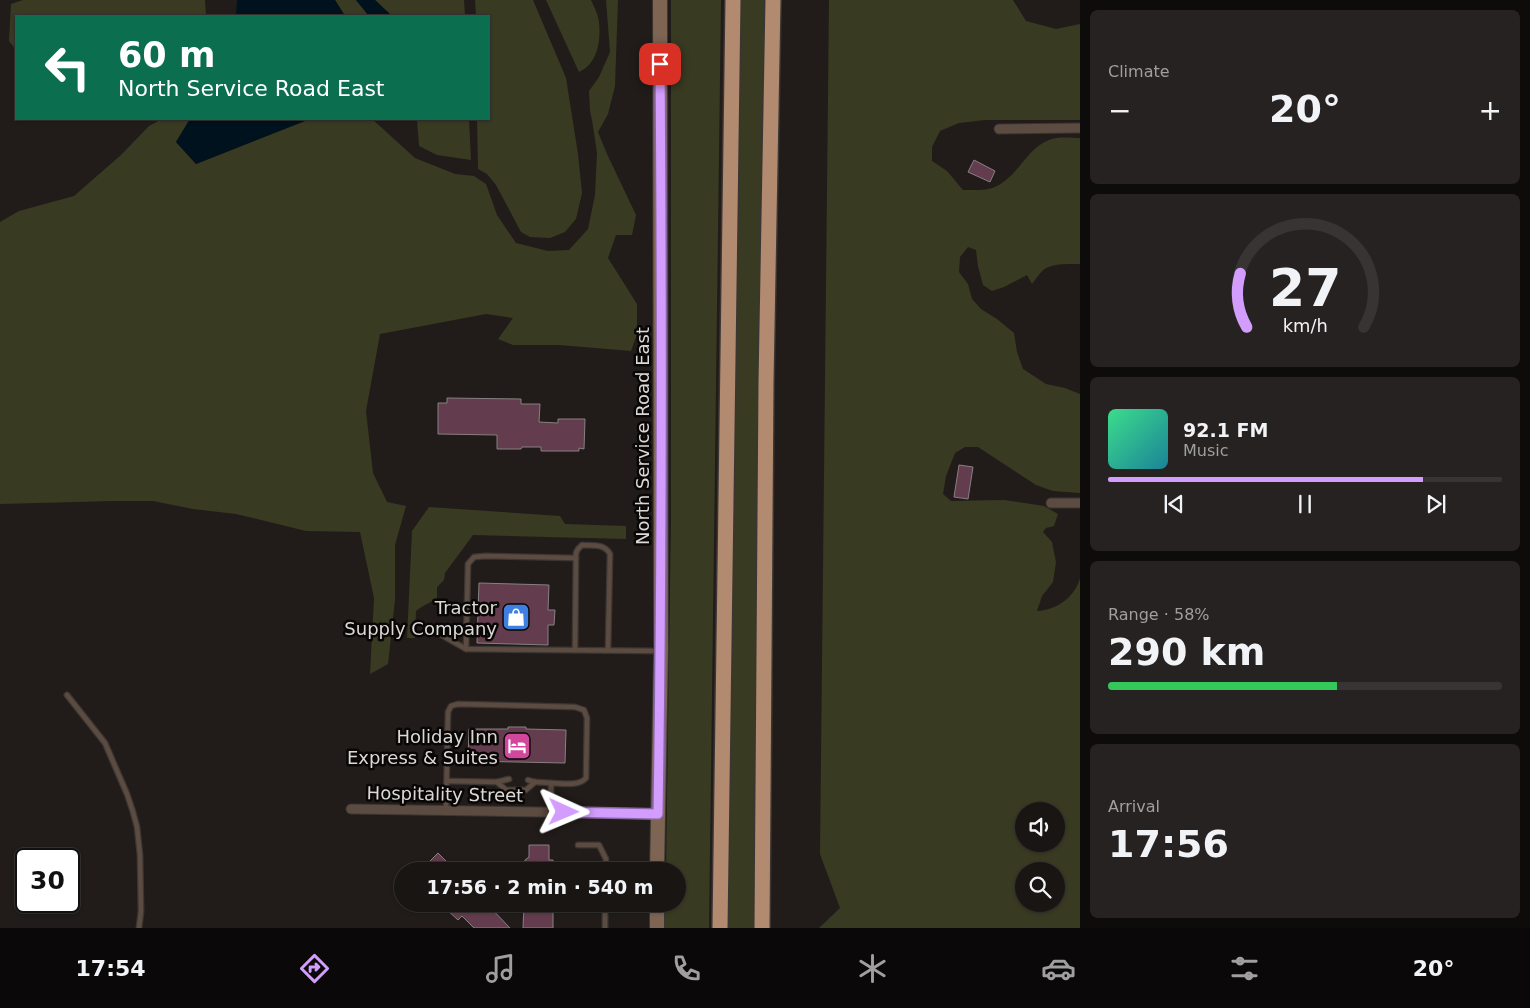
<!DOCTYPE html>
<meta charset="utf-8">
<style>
body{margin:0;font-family:"DejaVu Sans",sans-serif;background:#262221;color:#f1f3f6;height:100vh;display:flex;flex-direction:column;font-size:19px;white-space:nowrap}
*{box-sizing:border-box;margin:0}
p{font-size:16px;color:#9f9fa0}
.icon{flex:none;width:28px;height:28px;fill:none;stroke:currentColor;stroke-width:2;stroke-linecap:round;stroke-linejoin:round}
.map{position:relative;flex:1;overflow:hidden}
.sheet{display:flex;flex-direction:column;gap:10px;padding:10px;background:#0e0c0a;width:450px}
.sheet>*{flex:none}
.banner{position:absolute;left:15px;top:15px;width:475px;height:105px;border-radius:0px;box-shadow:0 1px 4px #0004,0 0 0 1px #373433;background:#0b6e4f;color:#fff;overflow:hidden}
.fabs{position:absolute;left:1015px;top:802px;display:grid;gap:10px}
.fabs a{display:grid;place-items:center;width:50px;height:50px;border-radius:50%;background:#191513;box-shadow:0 1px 4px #0004,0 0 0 1px #373433;font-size:25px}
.speed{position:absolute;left:15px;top:848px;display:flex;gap:10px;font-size:25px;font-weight:700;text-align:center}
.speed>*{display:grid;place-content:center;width:65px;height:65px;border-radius:50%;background:#191513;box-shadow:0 1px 4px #0004,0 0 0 1px #373433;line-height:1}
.speed .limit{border:2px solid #111;border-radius:8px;background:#fff;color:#111}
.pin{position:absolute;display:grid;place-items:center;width:42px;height:42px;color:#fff;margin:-21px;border-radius:10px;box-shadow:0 2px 8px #0006}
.me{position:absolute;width:55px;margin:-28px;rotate:91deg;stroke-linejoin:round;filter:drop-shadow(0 0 4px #0008)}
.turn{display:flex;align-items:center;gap:18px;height:105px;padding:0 20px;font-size:22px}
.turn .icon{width:65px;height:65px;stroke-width:2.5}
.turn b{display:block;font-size:35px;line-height:42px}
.big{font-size:38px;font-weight:800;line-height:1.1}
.sheet .widget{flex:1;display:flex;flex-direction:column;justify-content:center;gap:8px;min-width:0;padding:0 18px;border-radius:8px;background:#262221}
.sheet .dial{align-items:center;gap:0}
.dial svg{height:130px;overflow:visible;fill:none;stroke:#373433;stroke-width:7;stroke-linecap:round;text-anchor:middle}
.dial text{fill:#f1f3f6;stroke:none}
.song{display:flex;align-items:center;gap:15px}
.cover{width:60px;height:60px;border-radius:8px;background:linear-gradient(135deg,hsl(150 70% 55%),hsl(190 70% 35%))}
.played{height:5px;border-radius:2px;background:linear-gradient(90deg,#d29dfd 80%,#373433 80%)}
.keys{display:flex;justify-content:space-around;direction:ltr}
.heat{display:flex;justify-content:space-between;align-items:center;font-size:28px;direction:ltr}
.charge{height:8px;border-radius:4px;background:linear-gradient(90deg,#34c759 58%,#373433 0)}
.trip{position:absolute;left:394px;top:862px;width:292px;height:50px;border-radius:25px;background:#191513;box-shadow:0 1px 4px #0004,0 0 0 1px #373433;font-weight:800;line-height:50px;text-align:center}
.dock{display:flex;height:80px;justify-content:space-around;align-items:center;background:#0a0808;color:#9f9fa0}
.dock .icon{width:35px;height:35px}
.dock .on{color:#d29dfd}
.dock b{font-size:22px;color:#f1f3f6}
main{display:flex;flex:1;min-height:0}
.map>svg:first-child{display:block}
.green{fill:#393a22;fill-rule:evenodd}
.water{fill:#00121d}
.building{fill:#633c4d;stroke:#878083}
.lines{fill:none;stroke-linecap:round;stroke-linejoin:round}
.lane-casing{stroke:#3b3633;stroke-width:7}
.street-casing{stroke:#3b3633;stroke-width:11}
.secondary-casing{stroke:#3b3633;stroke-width:16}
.highway-casing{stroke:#3b3633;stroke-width:18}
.lane{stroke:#5b4b40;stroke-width:4.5}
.street{stroke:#5b4b40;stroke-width:9}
.secondary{stroke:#7d6453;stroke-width:14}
.highway{stroke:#b18a6f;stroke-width:15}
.route-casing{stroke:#8866a4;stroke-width:12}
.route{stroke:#d29dfd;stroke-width:9}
.labels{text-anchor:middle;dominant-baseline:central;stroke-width:5;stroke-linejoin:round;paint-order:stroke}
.street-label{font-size:18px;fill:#dcd8d6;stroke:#090706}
.poi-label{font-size:18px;fill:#dcd8d6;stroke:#090706;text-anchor:end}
</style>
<main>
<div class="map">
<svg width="1080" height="928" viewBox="0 0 1080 928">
<rect width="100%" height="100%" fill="#211c19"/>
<!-- green -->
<g class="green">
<polygon points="23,0 205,0 206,16 16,16 16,50 9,41 11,4"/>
<polygon points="335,0 356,0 369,16 345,16"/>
<polygon points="375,0 464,0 465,16 392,16"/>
<polygon points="475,0 533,0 566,78 578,154 582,193 576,219 565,232 550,238 530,237 521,232 496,185 487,174 478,169 477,119 489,119 489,16 476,16"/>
<path d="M546 0H591C594 7 599 16 599 23 601 42 597 64 579 72Z"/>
<polygon points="606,0 618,0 615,86 608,114 598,132 607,154 636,215 632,235 616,235 608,258 637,304 637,334 631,351 559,345 513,345 498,339 513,318 486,314 380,334 366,411 373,473 387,502 406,506 395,545 395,600 388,664 370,674 374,598 360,532 306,531 236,514 193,509 153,501 111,501 0,504 0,222 19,211 74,196 121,155 149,126 162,119 190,119 176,142 196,164 310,119 372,119 415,158 455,174 474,176 486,184 497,215 516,243 548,251 569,250 588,229 595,195 597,153 592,120 590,111 589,91 599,77 610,52"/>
<polygon points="671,0 721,0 709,928 665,928 665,904 678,904 678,871 666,871 671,519"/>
<polygon points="741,0 767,0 755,928 728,928"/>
<path d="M829 0H1013L1026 21 1056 29 1080 24V120H985L959 123 940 131 932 147V161L947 171 963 190C974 190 988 191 997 186 1019 175 1026 149 1049 140 1058 136 1071 138 1080 138V264C1070 264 1056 263 1046 268 1041 271 1036 279 1032 284L1027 275 1004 287 992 291 983 285 978 266 976 250 968 247 960 257 959 272 968 284 972 299 981 309 997 319 1014 333 1017 352 1023 369 1046 384 1065 388 1080 394V493L1053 491 1036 485 978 447H965L955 453 946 476 943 494 951 501 1004 500 1044 506 1058 514 1054 526 1046 528 1043 532 1052 542 1056 562 1053 582 1042 596 1037 611C1057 610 1075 597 1080 578V928H819L840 908 820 854ZM1024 811H1056V844H1024ZM1024 871H1056V904H1024Z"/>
<polygon points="417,119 469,119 471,160 437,155 419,146"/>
<path d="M429 507 560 516 565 524 626 526V539L473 535 445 573 444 580 437 587V598C430 603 423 605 416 611L415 638H407L412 531Z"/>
</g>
<!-- water -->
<g class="water">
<polygon points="237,0 335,0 345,16 236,16"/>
<polygon points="356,0 375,0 392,16 369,16"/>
<polygon points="190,119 310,119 196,164 176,142"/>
</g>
<!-- building -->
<g class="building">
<polygon points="974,160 995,171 990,182 968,172"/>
<polygon points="447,398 521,399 521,404 540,404 539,422 558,423 558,419 585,419 584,449 579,448 579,451 541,451 541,447 522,447 521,449 497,449 497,435 438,434 438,403 447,403"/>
<polygon points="959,465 973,467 968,499 954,497"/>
<polygon points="479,583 549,585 548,610 555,610 554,625 548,625 548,645 477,643"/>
<polygon points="508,727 526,727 526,729 566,730 565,763 468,761 469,729 508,729"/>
<polygon points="529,845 549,845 549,860 553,860 553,871 524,871 525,860 529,857"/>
<polygon points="438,853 456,871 420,871"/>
<polygon points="451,904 487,904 510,928 474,928 462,916 458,920 446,909"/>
<polygon points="524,904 553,904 553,928 523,928"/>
</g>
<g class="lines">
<!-- lane casing -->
<g class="lane-casing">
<g id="lane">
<polyline points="438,633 466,649 659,651"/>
<polyline points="466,649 468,564 474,557 485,556 576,558"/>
<path d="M575 650 576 553 578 549 582 545C592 546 604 543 610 554L608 650"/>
<polyline points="67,695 105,743 127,794 133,812 137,827 140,855 141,911 139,928"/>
<polyline points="528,780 535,782 551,783"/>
<polyline points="447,781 497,782 509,779"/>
<polyline points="497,782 506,790 526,790 535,782"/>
<path d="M446 810 448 712 451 706 458 704 575 707 584 710 587 718 586 778C578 787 562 783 551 783V812"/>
<polyline points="578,845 599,845 606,859 605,871"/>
<polyline points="605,928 605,904"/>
</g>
</g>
<!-- street casing -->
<g class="street-casing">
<g id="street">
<polyline points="999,129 1080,128"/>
<polyline points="1051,503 1080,503"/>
<polyline points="351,809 658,814"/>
</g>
</g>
<!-- secondary casing -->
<g class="secondary-casing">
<g id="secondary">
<polyline points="657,871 661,651 660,0"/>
<polyline points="657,928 657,904"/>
</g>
</g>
<!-- highway casing -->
<g class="highway-casing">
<g id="highway">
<polyline points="720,928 733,0"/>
<polyline points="762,928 766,382 773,0"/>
</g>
</g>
<!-- lane -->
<use href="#lane" class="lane"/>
<!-- street -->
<use href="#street" class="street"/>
<!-- secondary -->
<use href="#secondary" class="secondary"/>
<!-- highway -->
<use href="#highway" class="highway"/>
</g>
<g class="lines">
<!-- route casing -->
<g class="route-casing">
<path id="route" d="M564 812 658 814C662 564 662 314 660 64"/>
</g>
<!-- route -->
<use href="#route" class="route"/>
</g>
<!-- icons -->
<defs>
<g id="shop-square" transform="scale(1.4375)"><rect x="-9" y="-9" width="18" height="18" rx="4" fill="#3f7fe0" stroke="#090706"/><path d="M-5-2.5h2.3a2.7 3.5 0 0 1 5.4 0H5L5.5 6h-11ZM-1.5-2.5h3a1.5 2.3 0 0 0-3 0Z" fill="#fff"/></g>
<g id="hotel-square" transform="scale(1.4375)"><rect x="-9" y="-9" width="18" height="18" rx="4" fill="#d1479c" stroke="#090706"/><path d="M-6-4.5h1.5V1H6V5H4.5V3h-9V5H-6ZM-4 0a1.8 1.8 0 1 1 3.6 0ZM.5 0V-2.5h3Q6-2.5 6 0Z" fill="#fff"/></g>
</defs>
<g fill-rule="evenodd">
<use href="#shop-square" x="516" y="617"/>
<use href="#hotel-square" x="517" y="746"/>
</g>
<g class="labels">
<!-- street labels -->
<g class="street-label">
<text transform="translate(642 436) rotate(-90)">North Service Road East</text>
<text transform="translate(445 794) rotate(1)">Hospitality Street</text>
</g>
<!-- poi labels -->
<g class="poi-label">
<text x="497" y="607">Tractor<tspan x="497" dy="21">Supply Company</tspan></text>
<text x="498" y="736">Holiday Inn<tspan x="498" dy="21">Express &amp; Suites</tspan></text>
</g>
</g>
</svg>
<div class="fabs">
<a><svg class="icon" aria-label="sound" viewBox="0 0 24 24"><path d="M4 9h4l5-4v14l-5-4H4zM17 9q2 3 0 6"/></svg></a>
<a><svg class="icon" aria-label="search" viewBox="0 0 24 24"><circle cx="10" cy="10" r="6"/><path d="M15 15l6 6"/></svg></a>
</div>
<div class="speed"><div class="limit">30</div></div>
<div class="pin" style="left:660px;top:64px;background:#d93025"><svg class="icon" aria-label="arrive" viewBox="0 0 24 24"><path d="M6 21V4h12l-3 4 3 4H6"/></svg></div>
<svg class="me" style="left:564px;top:812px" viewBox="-20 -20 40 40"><path d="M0-17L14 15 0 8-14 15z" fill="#d29dfd" stroke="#fff" stroke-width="4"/></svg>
<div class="trip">17:56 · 2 min · 540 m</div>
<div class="banner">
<div class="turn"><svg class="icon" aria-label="left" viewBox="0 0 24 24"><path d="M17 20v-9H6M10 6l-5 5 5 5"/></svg><div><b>60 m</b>North Service Road East</div></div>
</div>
</div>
<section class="sheet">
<div class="widget"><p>Climate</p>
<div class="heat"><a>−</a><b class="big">20°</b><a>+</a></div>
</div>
<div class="widget dial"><svg viewBox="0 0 100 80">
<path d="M14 69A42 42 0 1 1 86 69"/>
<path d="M14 69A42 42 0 0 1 10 36" stroke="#d29dfd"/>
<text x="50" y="56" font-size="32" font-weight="700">27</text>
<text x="50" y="72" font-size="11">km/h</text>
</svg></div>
<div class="widget">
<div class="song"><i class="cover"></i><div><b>92.1 FM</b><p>Music</p></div></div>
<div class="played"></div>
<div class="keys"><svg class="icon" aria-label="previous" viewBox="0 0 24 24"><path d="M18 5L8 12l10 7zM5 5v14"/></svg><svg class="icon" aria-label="pause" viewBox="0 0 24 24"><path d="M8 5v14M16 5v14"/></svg><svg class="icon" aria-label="next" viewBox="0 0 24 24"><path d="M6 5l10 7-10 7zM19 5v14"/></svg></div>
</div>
<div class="widget"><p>Range · 58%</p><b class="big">290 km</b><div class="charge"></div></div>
<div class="widget"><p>Arrival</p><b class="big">17:56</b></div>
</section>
</main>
<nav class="dock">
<b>17:54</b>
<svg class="icon on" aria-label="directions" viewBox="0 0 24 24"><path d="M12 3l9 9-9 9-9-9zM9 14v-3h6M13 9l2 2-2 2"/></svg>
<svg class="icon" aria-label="music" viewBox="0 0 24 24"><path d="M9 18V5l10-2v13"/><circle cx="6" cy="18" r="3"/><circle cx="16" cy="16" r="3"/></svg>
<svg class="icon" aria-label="phone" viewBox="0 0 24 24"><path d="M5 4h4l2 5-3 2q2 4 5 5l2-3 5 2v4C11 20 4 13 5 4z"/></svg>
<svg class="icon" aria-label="climate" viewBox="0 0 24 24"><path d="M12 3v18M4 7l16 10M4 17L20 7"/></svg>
<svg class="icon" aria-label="car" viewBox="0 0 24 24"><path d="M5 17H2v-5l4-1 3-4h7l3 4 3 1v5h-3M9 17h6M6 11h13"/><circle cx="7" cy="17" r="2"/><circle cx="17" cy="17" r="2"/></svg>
<svg class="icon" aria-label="filters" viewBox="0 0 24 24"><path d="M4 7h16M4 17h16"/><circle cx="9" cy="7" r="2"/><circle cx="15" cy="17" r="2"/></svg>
<b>20°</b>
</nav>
